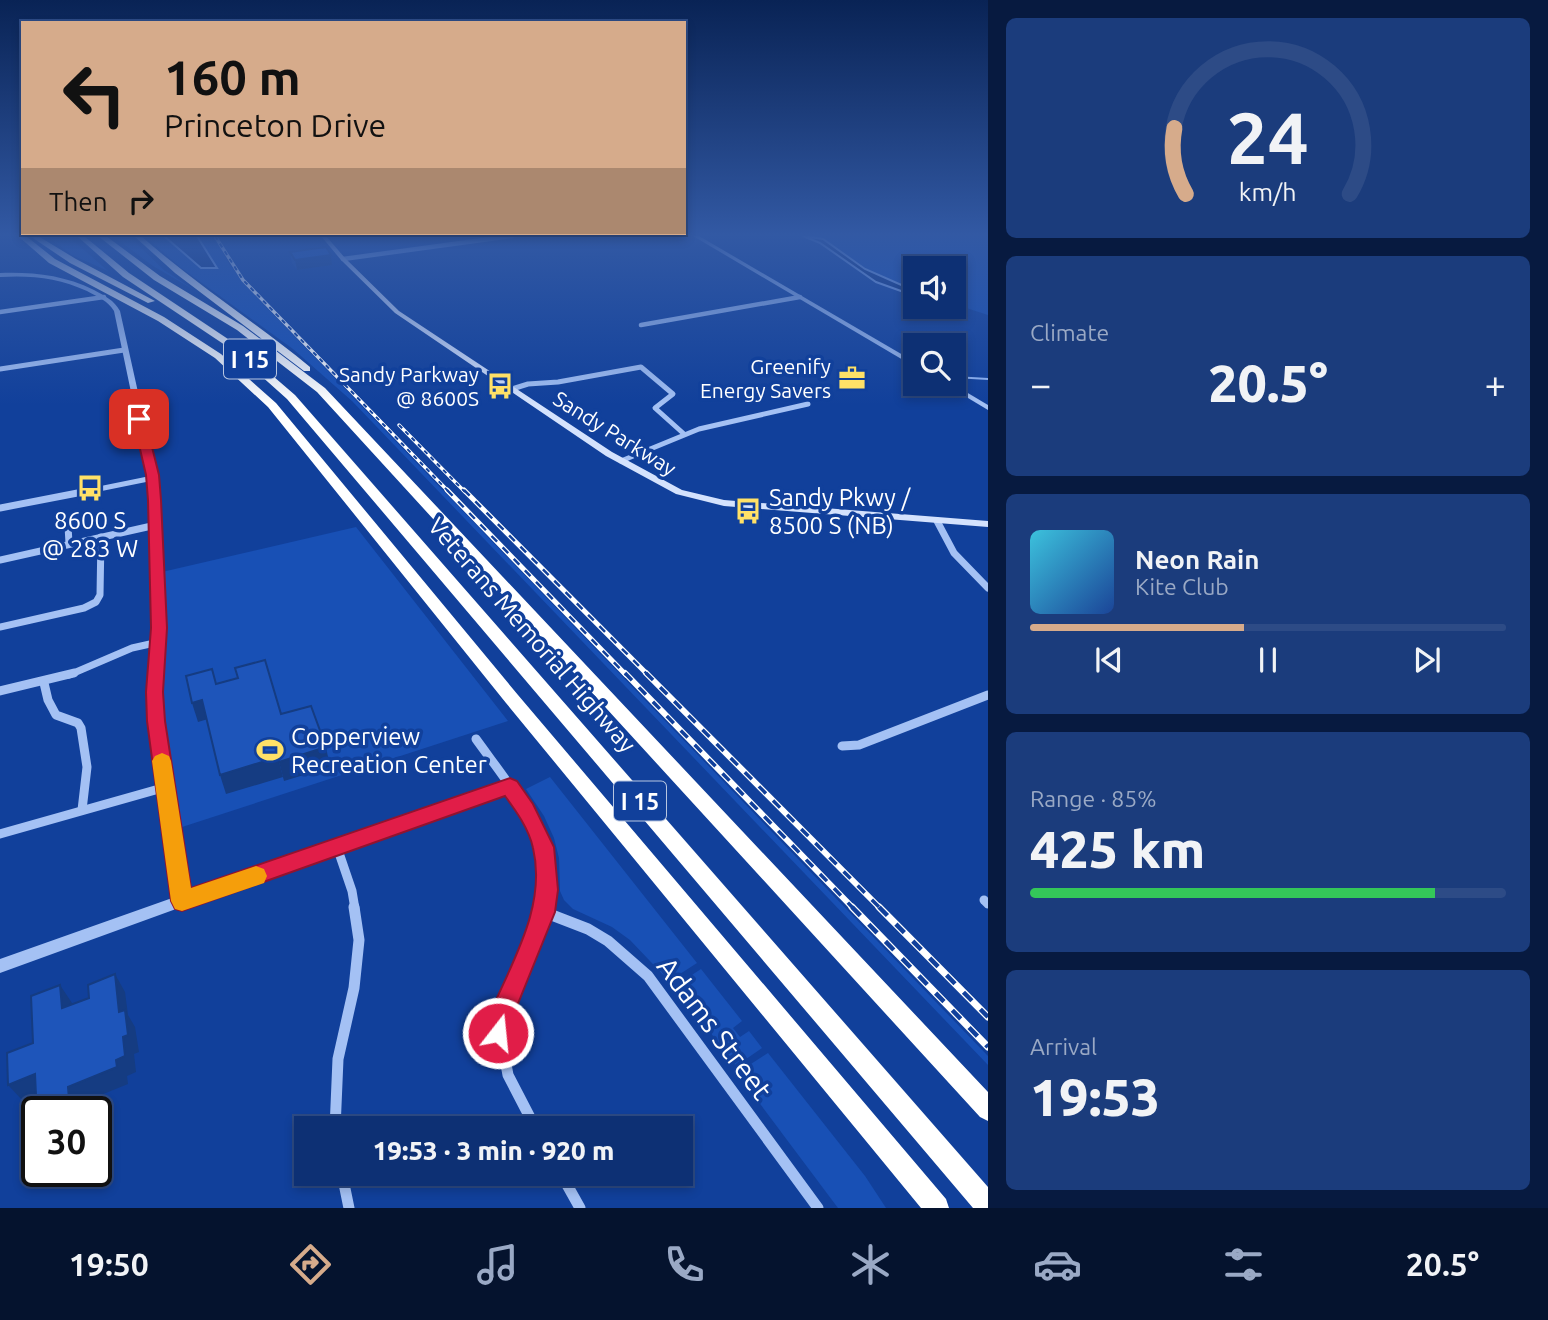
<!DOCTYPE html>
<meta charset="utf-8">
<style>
body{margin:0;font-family:Ubuntu,sans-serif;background:#1b3c7c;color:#f1f3f6;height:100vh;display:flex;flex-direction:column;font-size:26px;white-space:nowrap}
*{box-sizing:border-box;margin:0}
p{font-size:23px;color:#9aa9c5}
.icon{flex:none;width:38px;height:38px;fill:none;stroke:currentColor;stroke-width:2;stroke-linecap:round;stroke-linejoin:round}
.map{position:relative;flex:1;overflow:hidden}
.details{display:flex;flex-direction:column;gap:18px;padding:18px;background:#071a40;width:560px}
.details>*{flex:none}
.banner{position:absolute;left:21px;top:21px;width:665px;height:214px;border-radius:0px;box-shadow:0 4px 10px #0003,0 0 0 2px #2d4b86;background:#d6ab8b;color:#111;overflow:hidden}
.tools{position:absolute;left:903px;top:256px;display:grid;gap:14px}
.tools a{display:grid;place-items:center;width:63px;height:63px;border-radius:0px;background:#0d3074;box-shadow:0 4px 10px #0003,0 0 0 2px #2d4b86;font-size:35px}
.speed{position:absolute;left:21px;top:1096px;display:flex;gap:14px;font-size:35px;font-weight:700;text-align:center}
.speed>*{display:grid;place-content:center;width:91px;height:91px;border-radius:50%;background:#0d3074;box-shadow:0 4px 10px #0003,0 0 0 2px #2d4b86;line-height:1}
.speed .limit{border:4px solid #111;border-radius:10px;background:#fff;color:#111}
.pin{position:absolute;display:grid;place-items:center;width:60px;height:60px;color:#fff;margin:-30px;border-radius:14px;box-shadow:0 4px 10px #0006}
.me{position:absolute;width:77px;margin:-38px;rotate:16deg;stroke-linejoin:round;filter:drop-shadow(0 0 5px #0008)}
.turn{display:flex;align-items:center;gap:24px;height:147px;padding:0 28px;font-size:32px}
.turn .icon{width:91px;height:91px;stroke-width:2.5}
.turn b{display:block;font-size:49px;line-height:60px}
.then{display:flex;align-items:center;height:66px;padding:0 28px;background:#0003;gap:14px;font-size:26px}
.big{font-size:52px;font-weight:800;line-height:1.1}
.details .widget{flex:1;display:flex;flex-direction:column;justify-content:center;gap:10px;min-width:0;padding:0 24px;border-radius:10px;background:#1b3c7c}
.details .dial{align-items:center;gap:0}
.dial svg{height:182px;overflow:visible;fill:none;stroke:#2d4b86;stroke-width:7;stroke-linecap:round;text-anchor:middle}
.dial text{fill:#f1f3f6;stroke:none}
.song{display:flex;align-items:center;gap:21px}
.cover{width:84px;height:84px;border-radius:10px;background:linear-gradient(135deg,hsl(190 70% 55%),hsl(220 70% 35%))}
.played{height:7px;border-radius:4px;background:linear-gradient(90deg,#d6ab8b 45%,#2d4b86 45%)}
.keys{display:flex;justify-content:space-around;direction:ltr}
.heat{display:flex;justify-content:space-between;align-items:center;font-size:38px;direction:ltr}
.charge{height:10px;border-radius:5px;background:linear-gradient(90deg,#34c759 85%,#2d4b86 0)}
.trip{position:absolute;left:294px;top:1116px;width:399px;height:70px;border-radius:0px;background:#0d3074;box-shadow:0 4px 10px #0003,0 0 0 2px #2d4b86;font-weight:800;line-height:70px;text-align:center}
.menu{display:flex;height:112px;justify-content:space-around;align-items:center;background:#05132e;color:#9aa9c5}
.menu .icon{width:49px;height:49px}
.menu .on{color:#d6ab8b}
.menu b{font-size:32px;color:#f1f3f6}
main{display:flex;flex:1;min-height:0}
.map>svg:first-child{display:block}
.green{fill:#1850b5}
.water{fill:#0a2e77;stroke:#96baf8;stroke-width:2}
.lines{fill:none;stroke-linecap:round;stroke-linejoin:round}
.stream{stroke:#96baf8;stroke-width:2}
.minor-far4{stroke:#a4c1f4;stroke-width:4.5}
.minor-far3{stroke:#a4c1f4;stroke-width:5}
.minor-far2{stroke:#a4c1f4;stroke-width:7}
.minor-far1{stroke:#a4c1f4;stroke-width:9}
.minor{stroke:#a4c1f4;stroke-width:11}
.tertiary{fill:#a4c1f4;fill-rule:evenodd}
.secondary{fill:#d4e2fd;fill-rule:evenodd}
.motorway{fill:#fff;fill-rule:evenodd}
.rail-far3-casing{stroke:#fff;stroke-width:3.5}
.rail-far2-casing{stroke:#fff;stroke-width:5}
.rail-far1-casing{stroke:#fff;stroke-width:6}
.rail-casing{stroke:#fff;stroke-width:7}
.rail-far3{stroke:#11409b;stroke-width:2;stroke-dasharray:4.5;stroke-linecap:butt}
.rail-far2{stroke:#11409b;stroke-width:2.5;stroke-dasharray:8;stroke-linecap:butt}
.rail-far1{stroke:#11409b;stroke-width:3.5;stroke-dasharray:10;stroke-linecap:butt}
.rail{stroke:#11409b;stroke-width:4.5;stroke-dasharray:12;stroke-linecap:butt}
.wall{fill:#1a49a0}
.shaded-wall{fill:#153c82}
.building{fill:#1e55ba;stroke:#153c82;stroke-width:2}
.route{fill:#e11d48;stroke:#92132f;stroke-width:2}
.slow{fill:#f59e0b}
.labels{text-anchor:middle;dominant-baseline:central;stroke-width:7;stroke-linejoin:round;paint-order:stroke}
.far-poi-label{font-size:21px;fill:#fff;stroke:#11409b;text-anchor:end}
.far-street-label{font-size:21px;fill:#fff;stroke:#11409b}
.shield{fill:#11409b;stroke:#b8c6e1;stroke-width:2}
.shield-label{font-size:23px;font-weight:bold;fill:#fff}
.poi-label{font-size:24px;fill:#fff;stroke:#11409b;text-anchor:start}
.street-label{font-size:24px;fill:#fff;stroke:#11409b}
.near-street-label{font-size:28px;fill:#fff;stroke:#11409b}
</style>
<main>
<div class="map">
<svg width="988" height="1208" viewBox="0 0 988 1208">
<rect width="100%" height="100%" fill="#11409b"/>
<!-- green -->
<g class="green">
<polygon points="47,236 68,236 108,271 72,255"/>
<polygon points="113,236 129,236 164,270 196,291 153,266"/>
<polygon points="145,236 214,236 230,265 248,288 988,1056 988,1065 352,401 293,349 180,267"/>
<polygon points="811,236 988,236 988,315 954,304 954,268 915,268 915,293 864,270"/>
<polygon points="356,527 508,721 179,828 174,776 161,700 165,643 162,572"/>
<polygon points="550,777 697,963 669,981 630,940 612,927 573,909 564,900 560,891 559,858 554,838 544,816 526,789"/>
<polygon points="701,969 742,1021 733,1028 740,1037 749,1031 762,1048 736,1066 675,986"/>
<polygon points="768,1053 865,1176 886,1208 838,1208 737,1073"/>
</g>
<!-- water -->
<g class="water">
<polygon points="164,236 197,236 217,268 201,268"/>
<polygon points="803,236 823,239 865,269 915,291 915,296 876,282 820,243"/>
</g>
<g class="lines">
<!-- stream -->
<polyline class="stream" points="954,377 988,379"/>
<!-- minor-far4 -->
<g class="minor-far4">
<polyline points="343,259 512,236"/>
<polyline points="0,312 104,297"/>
<polyline points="641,325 800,297"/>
</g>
<!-- minor-far3 -->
<g class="minor-far3">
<polyline points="0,369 124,350"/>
<polyline points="512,389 528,384 558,382 641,367 673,394 655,408 684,434"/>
<polyline points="621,461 699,429 808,404"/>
<polyline points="84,492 153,478"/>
</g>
<!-- minor-far2 -->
<g class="minor-far2">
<polyline points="0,508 93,490"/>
<polyline points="937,521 954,553 988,588"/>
<polyline points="68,526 69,543"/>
<polyline points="0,560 156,525"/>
<polyline points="0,627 84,608 96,602 100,595 101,537"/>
<polyline points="69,675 132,648 159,642"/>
</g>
<!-- minor-far1 -->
<g class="minor-far1">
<polyline points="44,683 48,700 56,715 78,723 81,728 87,767 82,810"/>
<polyline points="0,691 74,673"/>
<path d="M476 739C515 793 556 838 544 909"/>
<polyline points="842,746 859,745 988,695"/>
<polyline points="0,834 166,787"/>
<polyline points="337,847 352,891 355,909"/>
<polyline points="984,900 988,904"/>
<polyline points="182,901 510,786"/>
</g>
<!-- minor -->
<g class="minor">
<polyline points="544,912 588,929 608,941 648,976 818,1208"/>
<polyline points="335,1129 338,1059 354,988 359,940 354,907"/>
<polyline points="536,1129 508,1075 500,1032 501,1016 535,938 545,907"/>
<polyline points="342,1174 349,1208"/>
<polyline points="561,1174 580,1208"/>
</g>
<!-- tertiary -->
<g class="tertiary">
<polygon points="693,236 699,236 915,362 915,367"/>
<path d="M0 273C34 272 63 275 94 290 105 296 114 300 120 311L157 478 164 628 160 699 189 901 187 905 0 973V959L175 897 150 699 154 628 149 478 114 311C108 301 98 297 87 291 59 278 31 275 0 277Z"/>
<polygon points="943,383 951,383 988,405 988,410"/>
</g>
<!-- secondary -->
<polygon class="secondary" points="321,236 326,236 345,258 399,311 612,452 682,490 724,500 988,521 988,527 724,506 676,494 606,456 395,313 341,260"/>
<!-- motorway -->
<g class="motorway">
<polygon points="18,236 26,236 55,259 164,317 221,354 276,403 518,695 946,1199 949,1208 921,1208 506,703 268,407 215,358 158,321 49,263"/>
<polygon points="30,236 38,236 76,259 155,301 148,303 70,263"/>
<polygon points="77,236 84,236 129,273 237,345 295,395 988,1187 988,1208 973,1208 287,399 231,349 123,277"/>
<polygon points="98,236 106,236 160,276 243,326 325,388 988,1092 988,1121 980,1117 317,392 237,330 154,280"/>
<path d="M134 236H141C194 283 255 322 310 367V371H304L175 273Z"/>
</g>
<!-- rail-far3 casing -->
<g class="rail-far3-casing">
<g id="rail-far3">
<polyline points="215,236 243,280 449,492"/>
<polyline points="399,425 465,492"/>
</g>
</g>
<!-- rail-far2 casing -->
<g class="rail-far2-casing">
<g id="rail-far2">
<polyline points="447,490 626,675"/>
<polyline points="464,490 648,675"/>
</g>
</g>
<!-- rail-far1 casing -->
<g class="rail-far1-casing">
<g id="rail-far1">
<polyline points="625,673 854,909"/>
<polyline points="646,673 881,909"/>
</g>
</g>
<!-- rail casing -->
<g class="rail-casing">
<g id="rail">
<polyline points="852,907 988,1047"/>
<polyline points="879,907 988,1017"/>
</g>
</g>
<!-- rail-far3 -->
<use href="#rail-far3" class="rail-far3"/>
<!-- rail-far2 -->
<use href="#rail-far2" class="rail-far2"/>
<!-- rail-far1 -->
<use href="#rail-far1" class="rail-far1"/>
<!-- rail -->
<use href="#rail" class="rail"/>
</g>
<!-- wall -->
<polygon class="wall" points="290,252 332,265 297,270 292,263"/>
<!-- shaded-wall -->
<g class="shaded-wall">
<polygon points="331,255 332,265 297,270 295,260"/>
<polygon points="202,700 208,719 198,722 192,703"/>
<polygon points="326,747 330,767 284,781 279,762"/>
<polygon points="278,757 283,777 226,794 220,775"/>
<polygon points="115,974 125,992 128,1015 135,1027 139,1052 134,1054 136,1072 127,1076 128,1084 81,1103 82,1111 70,1111 68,1087 116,1060 119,1012"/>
<polygon points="60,985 72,1003 74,1026 62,1008"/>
<polygon points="35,1074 48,1090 23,1101 8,1085"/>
</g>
<!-- building -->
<g class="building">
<polygon points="326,247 331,255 295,260 290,252"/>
<polygon points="265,660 281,714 311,706 326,747 279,762 278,757 220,775 202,700 192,703 186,676 212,669 216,684 238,678 235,668"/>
<polygon points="115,974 119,1012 125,1010 128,1035 123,1037 125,1056 116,1060 117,1067 68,1087 70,1111 37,1111 37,1117 35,1074 8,1085 7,1053 33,1043 31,996 60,985 62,1008 89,998 88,985"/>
</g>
<!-- sky -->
<linearGradient id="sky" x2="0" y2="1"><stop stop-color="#092355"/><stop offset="0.58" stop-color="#3259a4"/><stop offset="1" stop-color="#3259a4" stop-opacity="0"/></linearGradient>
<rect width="988" height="405" fill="url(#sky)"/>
<!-- route -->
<path class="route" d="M139 415 145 419 159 475 161 500 167 628 163 692 165 721 191 888 510 778 517 781 533 804 554 847 558 890 555 912 513 1016 507 1042 498 1046 490 1042 486 1033 489 1016C511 963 547 907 533 848 529 829 516 811 505 796L182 911 175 909 171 901 147 721 146 692 151 628 148 500 146 475 133 419Z"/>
<!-- slow -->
<polygon class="slow" points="162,753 169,756 171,761 191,888 256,866 264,869 267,876 264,883 182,911 175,909 171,901 152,761 155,756"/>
<!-- icons -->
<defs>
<g id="office-bare" transform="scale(2.1)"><path d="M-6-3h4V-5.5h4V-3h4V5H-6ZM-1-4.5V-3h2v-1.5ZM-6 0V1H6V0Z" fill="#ffe167" stroke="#11409b" stroke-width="2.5" paint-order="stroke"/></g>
<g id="bus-bare" transform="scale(2.1)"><path d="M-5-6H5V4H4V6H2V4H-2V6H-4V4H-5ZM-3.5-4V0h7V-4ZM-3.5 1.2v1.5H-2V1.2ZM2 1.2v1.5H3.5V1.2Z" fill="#ffe167" stroke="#11409b" stroke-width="2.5" paint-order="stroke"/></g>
<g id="stadium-bare" transform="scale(2.1)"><path d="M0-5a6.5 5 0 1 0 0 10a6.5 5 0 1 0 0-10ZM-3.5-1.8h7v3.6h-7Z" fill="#ffe167" stroke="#11409b" stroke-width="2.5" paint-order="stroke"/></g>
</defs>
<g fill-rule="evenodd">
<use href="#office-bare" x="852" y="378"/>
<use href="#bus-bare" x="500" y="386"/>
<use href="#bus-bare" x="90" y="488"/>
<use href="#bus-bare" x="748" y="511"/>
<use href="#stadium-bare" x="270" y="750"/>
</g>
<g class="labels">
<!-- far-poi labels -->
<g class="far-poi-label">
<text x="831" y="366">Greenify<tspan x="831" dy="24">Energy Savers</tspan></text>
<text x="479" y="374">Sandy Parkway<tspan x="479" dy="24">@ 8600S</tspan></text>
</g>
<!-- far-street labels -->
<g class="far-street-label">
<text transform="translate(615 433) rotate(32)">Sandy Parkway</text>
</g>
<!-- shield labels -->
<g class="shield">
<rect x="224" y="339.5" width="52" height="39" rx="5"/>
<rect x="614" y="781.5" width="52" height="39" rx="5"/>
</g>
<g class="shield-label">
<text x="250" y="359">I 15</text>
<text x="640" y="801">I 15</text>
</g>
<!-- poi labels -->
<g class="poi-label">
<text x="769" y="497">Sandy Pkwy /<tspan x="769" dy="28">8500 S (NB)</tspan></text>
<text x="90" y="520" text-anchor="middle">8600 S<tspan x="90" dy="28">@ 283 W</tspan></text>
<text x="291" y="736">Copperview<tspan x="291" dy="28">Recreation Center</tspan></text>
</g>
<!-- street labels -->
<g class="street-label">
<text transform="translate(532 635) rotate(49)">Veterans Memorial Highway</text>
</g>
<!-- near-street labels -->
<g class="near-street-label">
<text transform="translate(715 1028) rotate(53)">Adams Street</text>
</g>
</g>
</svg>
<div class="tools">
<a><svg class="icon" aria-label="sound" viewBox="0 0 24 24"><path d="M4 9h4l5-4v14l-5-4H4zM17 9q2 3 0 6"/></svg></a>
<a><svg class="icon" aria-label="search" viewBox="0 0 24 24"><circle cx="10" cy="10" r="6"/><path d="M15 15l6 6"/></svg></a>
</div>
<div class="speed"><div class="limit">30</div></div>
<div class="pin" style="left:139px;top:419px;background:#d93025"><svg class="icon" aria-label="arrive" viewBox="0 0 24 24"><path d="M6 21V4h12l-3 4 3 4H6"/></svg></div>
<svg class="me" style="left:498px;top:1033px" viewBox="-20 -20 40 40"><circle r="17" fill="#e11d48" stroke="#fff" stroke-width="3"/><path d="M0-11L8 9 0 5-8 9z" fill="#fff"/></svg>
<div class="trip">19:53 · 3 min · 920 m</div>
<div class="banner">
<div class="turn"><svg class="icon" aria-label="left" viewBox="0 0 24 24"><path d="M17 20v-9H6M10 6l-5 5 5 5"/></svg><div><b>160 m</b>Princeton Drive</div></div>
<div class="then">Then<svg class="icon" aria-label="right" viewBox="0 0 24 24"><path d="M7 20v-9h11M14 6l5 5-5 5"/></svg></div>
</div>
</div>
<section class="details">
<div class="widget dial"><svg viewBox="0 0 100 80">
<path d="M14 69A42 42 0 1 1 86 69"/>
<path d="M14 69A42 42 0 0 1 9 40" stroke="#d6ab8b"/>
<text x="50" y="56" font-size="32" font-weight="700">24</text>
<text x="50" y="72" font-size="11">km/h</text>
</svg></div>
<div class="widget"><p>Climate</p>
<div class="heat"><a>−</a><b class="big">20.5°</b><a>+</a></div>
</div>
<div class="widget">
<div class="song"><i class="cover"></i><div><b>Neon Rain</b><p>Kite Club</p></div></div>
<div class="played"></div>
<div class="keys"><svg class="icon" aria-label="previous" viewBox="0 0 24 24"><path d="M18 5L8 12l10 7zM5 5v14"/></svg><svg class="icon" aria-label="pause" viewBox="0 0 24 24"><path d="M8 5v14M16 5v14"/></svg><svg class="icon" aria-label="next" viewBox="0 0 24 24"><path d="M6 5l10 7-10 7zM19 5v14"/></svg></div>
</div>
<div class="widget"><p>Range · 85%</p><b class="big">425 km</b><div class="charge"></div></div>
<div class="widget"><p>Arrival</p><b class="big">19:53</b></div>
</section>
</main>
<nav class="menu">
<b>19:50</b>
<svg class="icon on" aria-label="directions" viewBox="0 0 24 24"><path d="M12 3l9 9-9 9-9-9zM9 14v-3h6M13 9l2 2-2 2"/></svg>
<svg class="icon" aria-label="music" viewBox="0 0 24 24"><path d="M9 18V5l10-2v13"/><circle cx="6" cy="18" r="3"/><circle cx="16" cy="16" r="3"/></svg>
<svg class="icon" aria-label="phone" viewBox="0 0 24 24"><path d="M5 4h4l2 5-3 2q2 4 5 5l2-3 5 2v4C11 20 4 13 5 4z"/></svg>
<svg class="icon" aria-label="climate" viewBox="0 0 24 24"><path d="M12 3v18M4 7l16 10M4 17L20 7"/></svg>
<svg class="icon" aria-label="car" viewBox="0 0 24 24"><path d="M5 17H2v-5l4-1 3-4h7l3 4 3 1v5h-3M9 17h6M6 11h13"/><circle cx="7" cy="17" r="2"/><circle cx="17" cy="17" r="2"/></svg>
<svg class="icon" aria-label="filters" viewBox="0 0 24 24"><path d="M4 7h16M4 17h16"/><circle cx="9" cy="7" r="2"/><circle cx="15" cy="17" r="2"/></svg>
<b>20.5°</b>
</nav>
